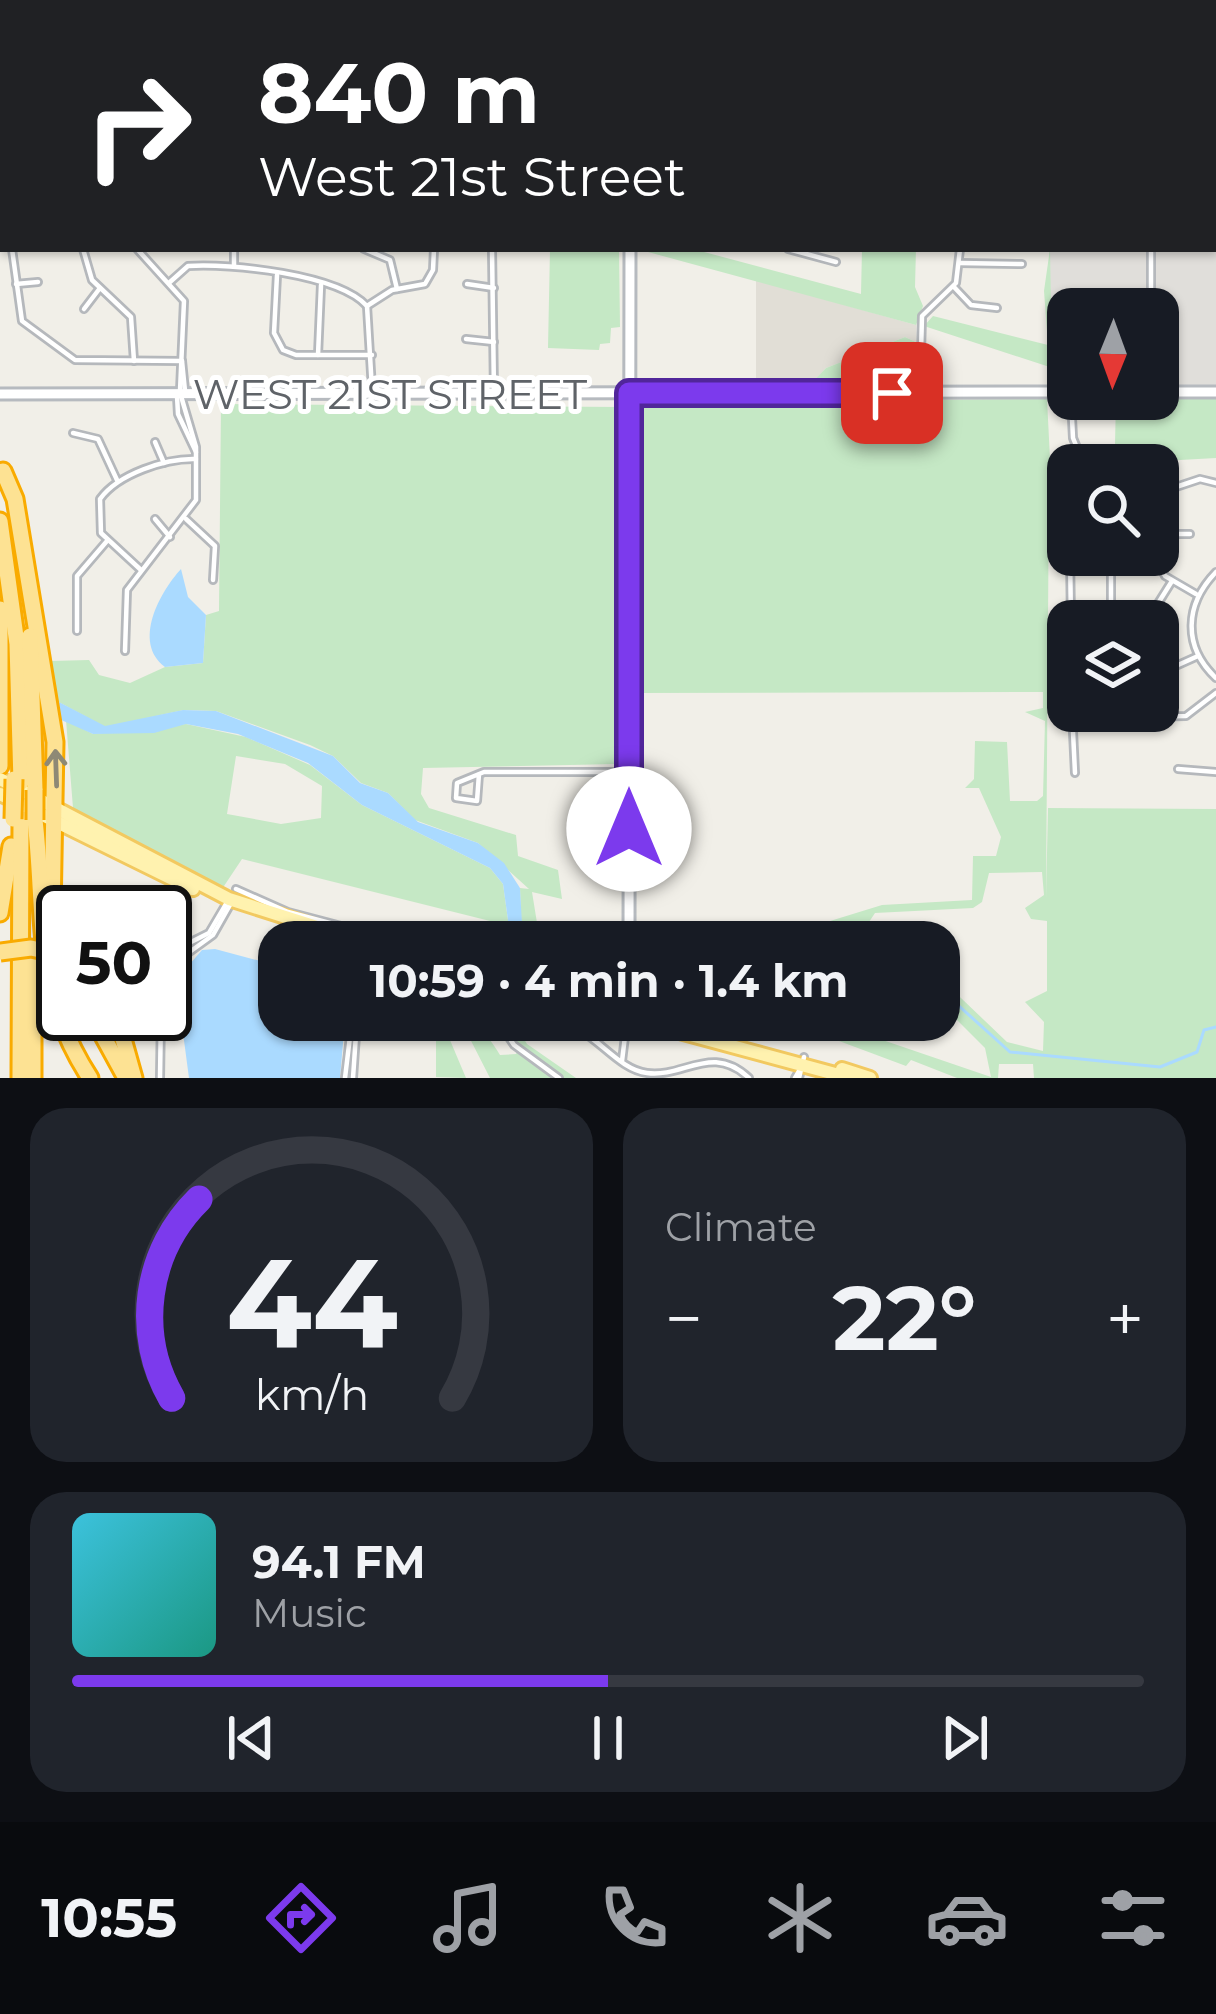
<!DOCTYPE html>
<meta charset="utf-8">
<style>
body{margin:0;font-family:Montserrat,sans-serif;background:#20242c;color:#f1f3f6;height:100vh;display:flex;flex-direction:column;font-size:45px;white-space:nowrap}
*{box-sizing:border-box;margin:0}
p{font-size:39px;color:#9ea1a6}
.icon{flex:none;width:66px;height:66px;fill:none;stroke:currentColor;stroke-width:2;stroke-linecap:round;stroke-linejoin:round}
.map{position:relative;height:1078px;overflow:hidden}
.drawer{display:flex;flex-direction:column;gap:30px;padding:30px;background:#0d0f14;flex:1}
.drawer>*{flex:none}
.top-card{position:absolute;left:0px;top:0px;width:1218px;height:252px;box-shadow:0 3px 9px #0004;background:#202124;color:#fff;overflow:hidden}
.needle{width:78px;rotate:181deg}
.tools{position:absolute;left:1047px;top:288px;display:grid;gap:24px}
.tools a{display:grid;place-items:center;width:132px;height:132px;border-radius:24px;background:#171b24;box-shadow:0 3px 9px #0004;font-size:60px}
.speed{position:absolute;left:36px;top:885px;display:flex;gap:24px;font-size:60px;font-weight:700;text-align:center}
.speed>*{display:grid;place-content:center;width:156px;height:156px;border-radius:50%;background:#171b24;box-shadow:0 3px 9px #0004;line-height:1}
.speed .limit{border:6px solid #111;border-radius:18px;background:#fff;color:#111}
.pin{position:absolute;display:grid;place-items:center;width:102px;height:102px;color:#fff;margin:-51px;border-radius:24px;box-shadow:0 6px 18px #0006}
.me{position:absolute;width:132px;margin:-66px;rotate:0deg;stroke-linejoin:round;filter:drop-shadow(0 0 9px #0008)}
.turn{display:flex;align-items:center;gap:42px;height:252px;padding:0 60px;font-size:54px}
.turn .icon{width:156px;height:156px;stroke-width:2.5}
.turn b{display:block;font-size:84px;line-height:102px}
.big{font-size:90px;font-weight:700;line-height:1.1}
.drawer .card{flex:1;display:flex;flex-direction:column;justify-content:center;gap:18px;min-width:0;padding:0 42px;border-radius:36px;background:#20242c}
.drawer .dial{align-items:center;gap:0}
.dial svg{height:312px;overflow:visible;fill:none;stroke:#363941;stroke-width:7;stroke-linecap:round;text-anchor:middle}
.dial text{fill:#f1f3f6;stroke:none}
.song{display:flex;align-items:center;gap:36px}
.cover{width:144px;height:144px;border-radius:18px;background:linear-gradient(135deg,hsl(190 70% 55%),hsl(170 70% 35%))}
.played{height:12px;border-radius:6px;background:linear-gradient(90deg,#7c3aed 50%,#363941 50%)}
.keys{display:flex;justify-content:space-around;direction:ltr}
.heat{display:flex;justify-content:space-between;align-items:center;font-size:66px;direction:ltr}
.drawer .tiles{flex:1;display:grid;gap:30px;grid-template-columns:1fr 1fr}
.card:last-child{grid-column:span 2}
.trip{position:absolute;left:258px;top:921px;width:702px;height:120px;border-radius:36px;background:#171b24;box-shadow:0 3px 9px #0004;font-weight:700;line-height:120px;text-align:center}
.menu{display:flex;height:192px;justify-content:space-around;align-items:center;background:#090b0e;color:#9ea1a6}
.menu .icon{width:84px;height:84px}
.menu .selected{color:#7c3aed}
.menu b{font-size:54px;color:#f1f3f6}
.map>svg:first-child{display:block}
.industrial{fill:#e0deda}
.education{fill:#e1ded6}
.green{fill:#c5e8c5;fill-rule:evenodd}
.water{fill:#aadaff}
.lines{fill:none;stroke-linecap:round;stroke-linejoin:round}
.stream{stroke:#aadaff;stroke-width:3}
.street-casing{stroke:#b5b8bc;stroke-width:10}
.secondary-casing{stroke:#b6babf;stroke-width:15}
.primary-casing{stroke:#f2c960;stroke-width:18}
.highway-casing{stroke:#f9ab00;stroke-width:21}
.street{stroke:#fff;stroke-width:4.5}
.secondary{stroke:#fff;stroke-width:9}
.primary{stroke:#fff2af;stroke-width:12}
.highway{stroke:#fde293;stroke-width:15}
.highway-bridge-casing{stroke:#f9ab00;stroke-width:21;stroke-linecap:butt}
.highway-bridge{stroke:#fde293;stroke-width:15}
.oneway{stroke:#8e8975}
.route-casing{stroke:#51269a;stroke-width:30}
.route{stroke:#7c3aed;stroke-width:21}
.labels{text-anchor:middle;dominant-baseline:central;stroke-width:10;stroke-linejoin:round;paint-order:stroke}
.street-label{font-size:42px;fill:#5f6368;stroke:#fff}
</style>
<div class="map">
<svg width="1216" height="1078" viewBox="0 0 1216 1078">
<rect width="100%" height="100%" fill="#f1efe8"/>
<!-- industrial -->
<polygon class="industrial" points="1051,0 1216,0 1216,389 1158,386 1158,309 1068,309 1068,324 1060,324 1049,304 1049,249 1215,249 1215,3"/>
<!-- education -->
<polygon class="education" points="756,280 916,325 916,342 905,337 826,368 806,390 756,390"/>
<!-- green -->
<g class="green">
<polygon points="550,249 619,249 620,327 611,328 610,343 600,344 599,350 548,348"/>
<polygon points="637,249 693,249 861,294 862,249 916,249 915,287 923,306 916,325"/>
<polygon points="1050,249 1051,302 1058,310 1053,343 1066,350 1058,321 1068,324 1068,373 924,326 933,316 1048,345 1044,291"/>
<polygon points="905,337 916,342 908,351 908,387 807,388 826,368"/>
<polygon points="1216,396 1216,458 1090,465 1081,448 1115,444 1116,399"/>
<polygon points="1047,399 1050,459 1072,453 1078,465 1068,465 1068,478 1049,483 1046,898 1048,808 1216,809 1216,1078 1034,1078 1033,1064 999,1064 998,1078 957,1078 911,1060 906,1066 823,1035 824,1029 801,1020 824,1020 991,1077 985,1048 939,1002 939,977 1007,1042 1043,1051 1044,1022 1025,1002 1047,991 1047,921 1031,919 1025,908 1044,895 1042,872 989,873 982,902 973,908 875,913 869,922 903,942 762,942 882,905 972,900 973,856 996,856 1001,837 979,788 965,788 974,779 975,741 1007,742 1010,801 1037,801 1043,796 1045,721 1025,712 1043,708 1043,692 632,693 635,402"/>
<polygon points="221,404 622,407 619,764 423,768 421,794 429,808 516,835 518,856 558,870 562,899 532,892 538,929 582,942 522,942 520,888 529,889 478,843 415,820 388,793 361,783 333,756 310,745 216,711 184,710 105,727 55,700 51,661 89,660 99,675 130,683 165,667 203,663 206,615 219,611"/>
<path d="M66 720 93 734 186 724 246 737 310 765 362 805 490 868 503 884 511 942H489L490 921 242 859 222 889 73 808ZM236 756 285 764 322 786 321 818 281 824 227 814Z"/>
<path d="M436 1020C469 1020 484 1027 500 1055L516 1054 520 1046 502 1020H512L527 1044 576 1078H490L467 1033 451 1024 447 1033 466 1078 436 1077Z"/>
</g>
<!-- water -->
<g class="water">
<path d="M181 569 188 597 206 615 203 663 165 667C132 642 160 592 181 569Z"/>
<polygon points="0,682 55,700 105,726 183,710 216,711 333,756 360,783 388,793 418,822 478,843 504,863 520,888 523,942 511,942 503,884 490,868 362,805 308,763 238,734 186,724 154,733 93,734 0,693"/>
<polygon points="215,949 279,966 279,1020 345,1020 340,1078 189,1078 176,980 202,950"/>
</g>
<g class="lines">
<!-- stream -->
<g class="stream">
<polyline points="778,942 848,923 894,942"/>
<polyline points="939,988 1010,1052 1160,1067 1197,1052 1204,1030 1216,1027"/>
</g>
<!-- street casing -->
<g class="street-casing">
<g id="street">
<polyline points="51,0 51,3"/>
<polyline points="106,0 106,3"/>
<polyline points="163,0 163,3"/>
<polyline points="389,0 389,3"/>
<polyline points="748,0 751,3"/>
<polyline points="802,0 808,3"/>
<polyline points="1016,0 1020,3"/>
<polyline points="444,3 474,0"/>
<polyline points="781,3 787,0"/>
<polyline points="837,3 840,0"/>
<polyline points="892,3 894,0"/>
<polyline points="949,3 953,0"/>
<polyline points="0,39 3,40"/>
<polyline points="0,109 3,109"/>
<polyline points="0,170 3,167"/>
<polyline points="12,249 22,321 75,360 182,361"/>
<polyline points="83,249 92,280 131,317 134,361"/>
<polyline points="137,249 184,301 180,391"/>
<polyline points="364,249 390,260 397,289"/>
<polyline points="492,249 494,393"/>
<polyline points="788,249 836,262"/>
<polyline points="960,263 1022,264"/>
<polyline points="234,265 234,249"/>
<polyline points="277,275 274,333 283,350 296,355 372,355"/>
<path d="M170 282 188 266C230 263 338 274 367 306"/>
<polyline points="16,284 38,282"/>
<polyline points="467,284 494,288"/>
<polyline points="954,287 971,305 997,308"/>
<polyline points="367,306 392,290 425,284 433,270 434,249"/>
<polyline points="367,306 372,389"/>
<polyline points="84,309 100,288"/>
<polyline points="1151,309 1151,249"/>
<polyline points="466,339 494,342"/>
<polyline points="318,355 321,285"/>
<polyline points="182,361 185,391"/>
<polyline points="923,369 925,393"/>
<polyline points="920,388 922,316 956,283 960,249"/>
<polyline points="177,396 178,414 196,452"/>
<polyline points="1071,399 1073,438 1084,465"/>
<polyline points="73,433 98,439 117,480"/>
<polyline points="155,442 164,463"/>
<polyline points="1158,493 1200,479 1216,483"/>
<polyline points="155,519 170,537"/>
<polyline points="186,519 215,546 213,580"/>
<polyline points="1158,534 1190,534"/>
<polyline points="1070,555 1071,621"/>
<polyline points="1154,555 1165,576 1196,594"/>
<path d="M141 570 101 533 100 499C118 474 166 458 196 459"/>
<path d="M1216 572C1185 604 1182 646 1216 678"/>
<polyline points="1111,621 1111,555"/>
<polyline points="1156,621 1157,605 1172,581"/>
<polyline points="77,631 77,576 107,541"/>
<polyline points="125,651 127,590 196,500 196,447 181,396"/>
<polyline points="1158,674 1198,656"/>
<polyline points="1072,711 1075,773"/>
<polyline points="1072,718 1186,716 1216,693"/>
<polyline points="1178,769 1216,772"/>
<polyline points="479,774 477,801 456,798 457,783 484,772 629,772"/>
<polyline points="236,889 288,912 402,942"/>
<circle cx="175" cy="958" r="9"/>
<polyline points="177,949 209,933 229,899"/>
<polyline points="184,956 213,935 230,905"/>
<polyline points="497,1020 514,1045 559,1078"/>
<path d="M556 1020C594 1028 615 1069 647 1073 684 1078 712 1043 749 1078"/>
<polyline points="622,1061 627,1020"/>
<polyline points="160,1078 161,1014"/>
<polyline points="345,1078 352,1020"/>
<polyline points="353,1078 357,1020"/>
<polyline points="795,1078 802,1066"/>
<polyline points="799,1078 804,1057"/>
</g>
</g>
<!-- secondary casing -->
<g class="secondary-casing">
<g id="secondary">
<polyline points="631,3 631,0"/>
<polyline points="1158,392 1216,392"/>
<polyline points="0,394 1068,392"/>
<polyline points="629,942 630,249"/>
</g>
</g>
<!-- primary casing -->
<g class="primary-casing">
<g id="primary">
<polyline points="0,779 229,899 364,942"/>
<polyline points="0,794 193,889"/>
<polyline points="635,1020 850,1078"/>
<polyline points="842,1069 870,1078"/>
</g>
</g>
<!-- highway casing -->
<g class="highway-casing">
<g id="highway">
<polyline points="3,471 15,499 55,742 52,916 63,960"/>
<polyline points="0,521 17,644 21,782"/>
<polyline points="0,609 0,766"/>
<polyline points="30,636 35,790"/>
<path d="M35 820C46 917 33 991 90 1078"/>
<polyline points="0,913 11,846"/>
<polyline points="91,1014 126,1078"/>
<polyline points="116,1014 134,1078"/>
<polyline points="20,1078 21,819"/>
<polyline points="33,1078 33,949"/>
</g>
</g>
<!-- street -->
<use href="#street" class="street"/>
<!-- secondary -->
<use href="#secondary" class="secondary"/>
<!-- primary -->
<use href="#primary" class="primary"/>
<!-- highway -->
<use href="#highway" class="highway"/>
<!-- highway-bridge casing -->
<g class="highway-bridge-casing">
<g id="highway-bridge">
<polyline points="35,790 35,820"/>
<polyline points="13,819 14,779"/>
<polyline points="0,952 31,948 63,955"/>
</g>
</g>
<!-- highway-bridge -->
<use href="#highway-bridge" class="highway-bridge"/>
</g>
<!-- one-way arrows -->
<defs><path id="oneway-shaft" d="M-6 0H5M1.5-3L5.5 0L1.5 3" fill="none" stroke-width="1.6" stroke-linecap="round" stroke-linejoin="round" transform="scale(3)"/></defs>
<use class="oneway" href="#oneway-shaft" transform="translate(56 768) rotate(-92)"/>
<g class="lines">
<!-- route casing -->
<g class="route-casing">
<polyline id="route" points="629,829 629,393 892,393"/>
</g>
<!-- route -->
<use href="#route" class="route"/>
</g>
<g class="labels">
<!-- street labels -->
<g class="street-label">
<text x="390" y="394">WEST 21ST STREET</text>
</g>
</g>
</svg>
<div class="tools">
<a><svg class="needle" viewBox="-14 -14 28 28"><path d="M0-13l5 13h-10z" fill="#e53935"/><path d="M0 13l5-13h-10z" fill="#9ea1a6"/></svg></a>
<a><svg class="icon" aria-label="search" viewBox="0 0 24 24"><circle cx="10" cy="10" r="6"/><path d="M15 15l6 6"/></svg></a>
<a><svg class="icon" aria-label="layers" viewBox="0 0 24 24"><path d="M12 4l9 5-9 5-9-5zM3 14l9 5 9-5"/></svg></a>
</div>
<div class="speed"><div class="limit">50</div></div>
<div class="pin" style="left:892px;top:393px;background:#d93025"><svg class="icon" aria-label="arrive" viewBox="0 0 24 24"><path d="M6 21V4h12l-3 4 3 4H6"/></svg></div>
<svg class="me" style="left:629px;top:829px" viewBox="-20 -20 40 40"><circle r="19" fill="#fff"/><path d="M0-13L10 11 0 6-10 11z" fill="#7c3aed"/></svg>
<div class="trip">10:59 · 4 min · 1.4 km</div>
<div class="top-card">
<div class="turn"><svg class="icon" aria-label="right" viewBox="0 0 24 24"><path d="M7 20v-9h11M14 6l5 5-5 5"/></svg><div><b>840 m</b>West 21st Street</div></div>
</div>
</div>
<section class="drawer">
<div class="tiles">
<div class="card dial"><svg viewBox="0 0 100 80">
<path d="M14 69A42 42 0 1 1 86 69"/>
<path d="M14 69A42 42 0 0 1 21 18" stroke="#7c3aed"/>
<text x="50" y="56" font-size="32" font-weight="700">44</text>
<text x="50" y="72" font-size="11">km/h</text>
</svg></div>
<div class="card"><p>Climate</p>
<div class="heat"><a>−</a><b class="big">22°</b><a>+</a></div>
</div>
<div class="card">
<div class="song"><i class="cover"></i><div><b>94.1 FM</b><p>Music</p></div></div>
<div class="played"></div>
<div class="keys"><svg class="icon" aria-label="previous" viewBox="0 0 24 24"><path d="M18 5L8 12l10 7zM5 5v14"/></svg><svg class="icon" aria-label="pause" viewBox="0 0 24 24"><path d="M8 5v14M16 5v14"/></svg><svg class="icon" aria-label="next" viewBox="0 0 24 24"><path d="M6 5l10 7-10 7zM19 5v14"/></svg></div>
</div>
</div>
</section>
<nav class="menu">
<b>10:55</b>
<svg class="icon selected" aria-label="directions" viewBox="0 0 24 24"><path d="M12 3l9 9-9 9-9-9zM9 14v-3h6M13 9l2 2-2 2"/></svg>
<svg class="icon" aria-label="music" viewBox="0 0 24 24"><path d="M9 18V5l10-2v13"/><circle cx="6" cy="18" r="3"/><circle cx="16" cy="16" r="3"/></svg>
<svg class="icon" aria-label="phone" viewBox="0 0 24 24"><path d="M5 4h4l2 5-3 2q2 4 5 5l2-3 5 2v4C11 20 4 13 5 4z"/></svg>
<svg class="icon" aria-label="climate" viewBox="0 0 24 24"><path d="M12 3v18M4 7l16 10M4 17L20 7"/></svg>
<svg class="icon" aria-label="car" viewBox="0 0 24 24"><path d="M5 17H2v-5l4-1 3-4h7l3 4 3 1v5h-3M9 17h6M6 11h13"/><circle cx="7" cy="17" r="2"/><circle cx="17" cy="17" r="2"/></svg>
<svg class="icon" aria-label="filters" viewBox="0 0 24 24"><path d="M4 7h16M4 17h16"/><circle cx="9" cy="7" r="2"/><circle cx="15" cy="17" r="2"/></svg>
</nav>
